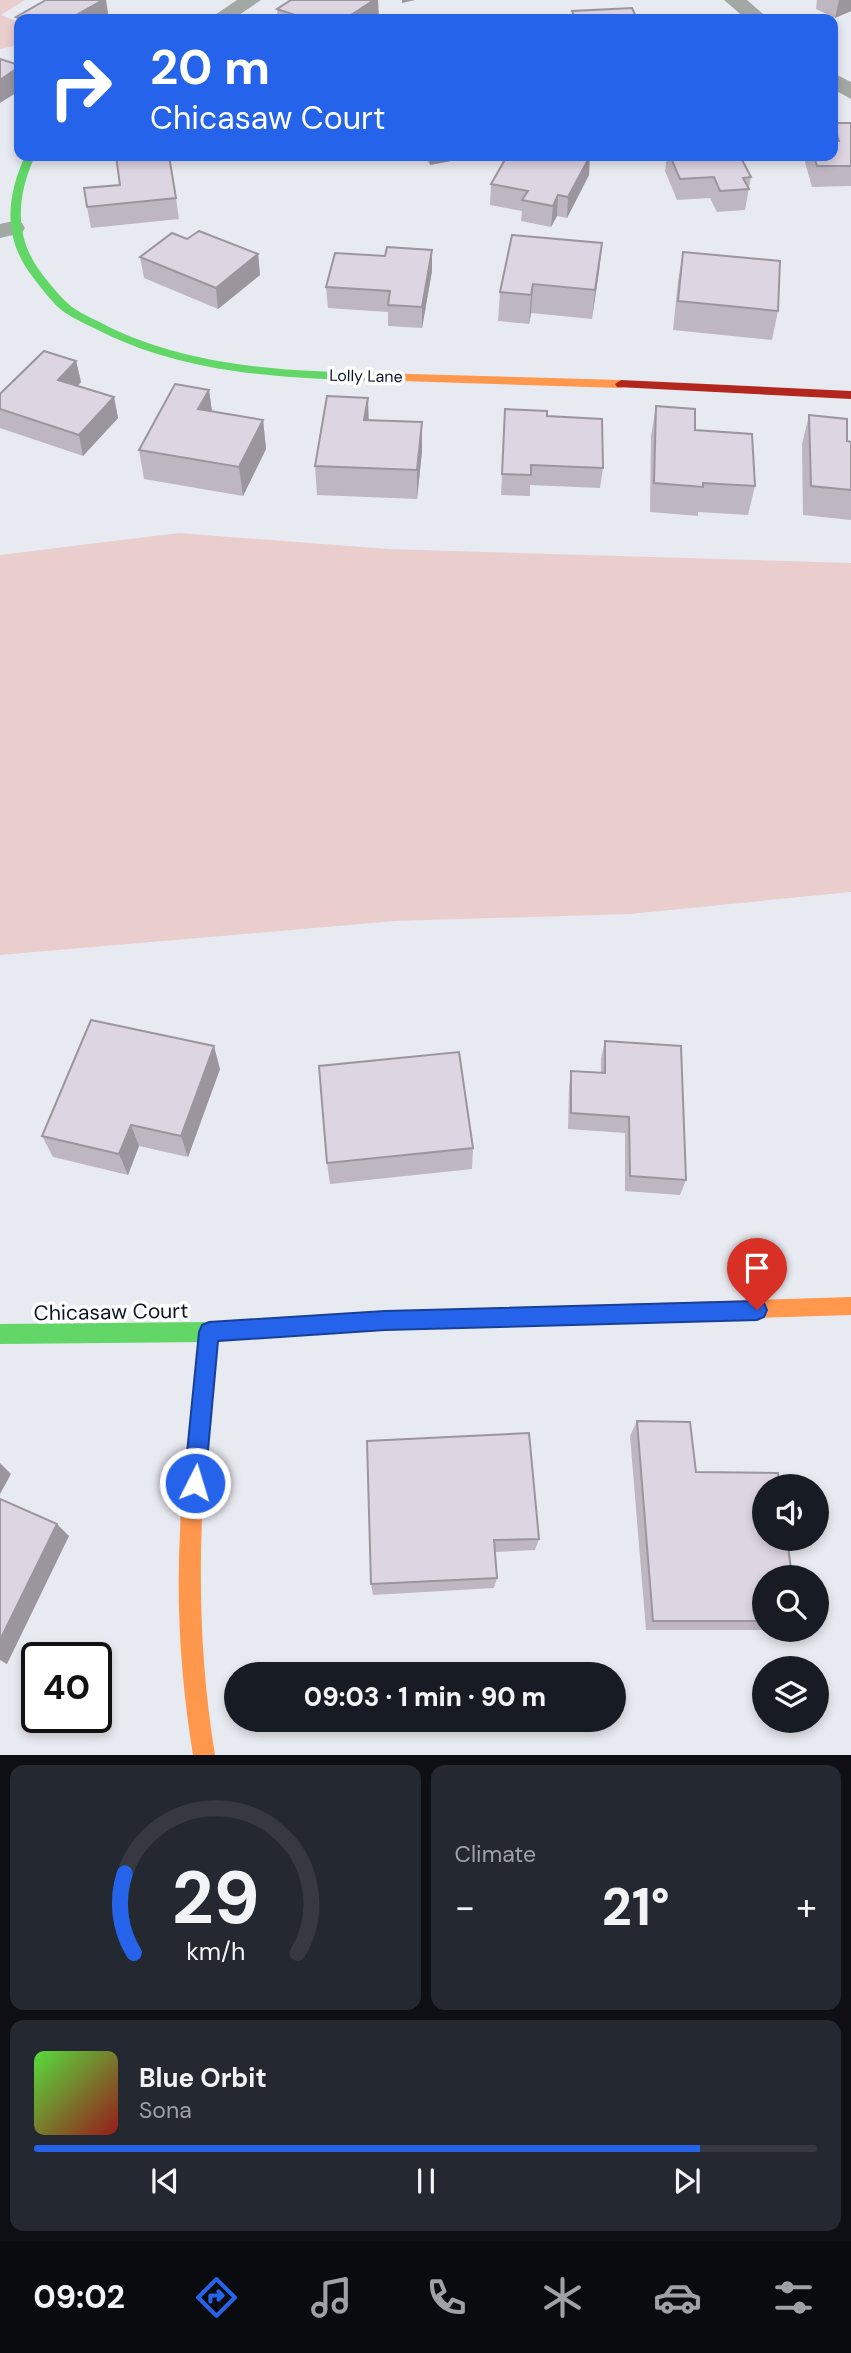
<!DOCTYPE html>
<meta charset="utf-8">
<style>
body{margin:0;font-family:"DM Sans",sans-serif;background:#242831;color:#f1f3f6;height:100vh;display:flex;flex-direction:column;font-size:26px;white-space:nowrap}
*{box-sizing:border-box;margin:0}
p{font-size:23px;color:#9ea1a6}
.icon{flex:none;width:38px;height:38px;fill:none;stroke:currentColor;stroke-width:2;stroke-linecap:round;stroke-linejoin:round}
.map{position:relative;height:1755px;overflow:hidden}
.drawer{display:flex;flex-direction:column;gap:10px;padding:10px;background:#0d0f14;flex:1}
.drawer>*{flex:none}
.hud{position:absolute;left:14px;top:14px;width:824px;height:147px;border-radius:14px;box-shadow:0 4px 10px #0003;background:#2563eb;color:#fff;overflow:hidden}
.controls{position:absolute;left:752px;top:1474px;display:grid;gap:14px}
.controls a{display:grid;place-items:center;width:77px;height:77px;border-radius:50%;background:#171b24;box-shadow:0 4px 10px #0003;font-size:35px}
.speed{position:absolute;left:21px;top:1642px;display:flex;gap:14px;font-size:35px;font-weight:700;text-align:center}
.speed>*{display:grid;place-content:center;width:91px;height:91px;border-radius:50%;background:#171b24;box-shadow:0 4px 10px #0003;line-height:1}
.speed .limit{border:4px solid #111;border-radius:10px;background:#fff;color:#111}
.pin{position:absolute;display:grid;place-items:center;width:60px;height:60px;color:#fff;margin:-72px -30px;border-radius:50% 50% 50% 0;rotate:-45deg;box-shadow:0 0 7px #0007}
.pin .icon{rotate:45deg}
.me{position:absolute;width:77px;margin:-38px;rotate:5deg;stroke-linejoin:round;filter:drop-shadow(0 0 5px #0008)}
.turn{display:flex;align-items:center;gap:24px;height:147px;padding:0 21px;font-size:32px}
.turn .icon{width:91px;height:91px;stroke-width:2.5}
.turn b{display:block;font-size:49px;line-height:60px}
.big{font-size:52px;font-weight:800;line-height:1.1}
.drawer .tile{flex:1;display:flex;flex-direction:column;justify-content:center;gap:10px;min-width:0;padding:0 24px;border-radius:14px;background:#242831}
.drawer .dial{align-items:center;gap:0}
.dial svg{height:182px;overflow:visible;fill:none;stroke:#363941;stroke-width:7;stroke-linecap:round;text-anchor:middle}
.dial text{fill:#f1f3f6;stroke:none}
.song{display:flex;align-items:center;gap:21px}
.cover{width:84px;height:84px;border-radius:10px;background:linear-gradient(135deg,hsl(110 70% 55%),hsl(0 70% 35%))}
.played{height:7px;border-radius:4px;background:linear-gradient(90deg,#2563eb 85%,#363941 85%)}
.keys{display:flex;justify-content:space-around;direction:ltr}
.heat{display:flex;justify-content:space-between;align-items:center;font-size:38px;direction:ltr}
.drawer .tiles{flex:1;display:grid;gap:10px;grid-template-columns:1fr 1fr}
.tile:last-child{grid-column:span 2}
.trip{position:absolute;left:224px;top:1662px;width:402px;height:70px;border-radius:35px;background:#171b24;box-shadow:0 4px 10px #0003;font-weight:800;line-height:70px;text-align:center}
.menu{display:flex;height:112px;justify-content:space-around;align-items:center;background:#090b0e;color:#9ea1a6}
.menu .icon{width:49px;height:49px}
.menu .on{color:#2563eb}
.menu b{font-size:32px;color:#f1f3f6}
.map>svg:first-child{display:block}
.green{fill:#eacece}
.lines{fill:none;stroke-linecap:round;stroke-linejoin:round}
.street{fill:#a2a9a5;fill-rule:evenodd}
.fast{fill:#63d668;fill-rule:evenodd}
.slow{fill:#ff974d;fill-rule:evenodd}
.jam{fill:#b3261e;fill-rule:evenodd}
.wall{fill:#beb7c2}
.shaded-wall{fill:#9b959e}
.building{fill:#ddd5e2;stroke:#9b959e;stroke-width:2}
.route{fill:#2563eb;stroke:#184099;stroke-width:2}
.labels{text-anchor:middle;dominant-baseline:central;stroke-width:7;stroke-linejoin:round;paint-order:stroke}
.far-street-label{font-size:16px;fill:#0c1428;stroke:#fff}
.near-street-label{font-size:21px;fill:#0c1428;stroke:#fff}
</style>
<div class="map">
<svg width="851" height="1755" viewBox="0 0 851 1755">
<rect width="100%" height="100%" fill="#e8eaf1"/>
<!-- green -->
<g class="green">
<polygon points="0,0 25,0 1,15 19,22 19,37 15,39 19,45 0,49"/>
<polygon points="179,533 388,549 851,563 851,892 630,914 395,921 0,955 0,555"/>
</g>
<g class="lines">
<!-- street -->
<g class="street">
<polygon points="237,0 261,0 233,19 209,19"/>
<polygon points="724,0 747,0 769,19 746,19"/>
<polygon points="833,73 851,82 851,99 833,89"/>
<polygon points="13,221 22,223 25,228 22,233 0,238 0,224"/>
</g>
<!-- fast -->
<g class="fast">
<path d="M25 156H35C15 200 14 241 46 279 54 289 62 299 72 307 83 315 97 320 109 327 192 367 284 371 374 373L380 377 374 381C281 378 187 374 102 332 90 326 76 320 64 312 52 303 42 289 32 276 3 238 6 198 25 156Z"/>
<polygon points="523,1307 530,1309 533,1316 530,1323 523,1325 385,1329 209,1342 0,1344 0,1324 209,1322 385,1311"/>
</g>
<!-- slow -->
<g class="slow">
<polygon points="374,373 621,380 627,384 621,388 370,380 370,374"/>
<polygon points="851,1297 851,1315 523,1325 516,1323 513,1316 516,1309 523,1307"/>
<path d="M194 1470 201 1473 204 1480C198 1573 200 1663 215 1755H193C181 1681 176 1607 180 1532 181 1513 180 1490 187 1473Z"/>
</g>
<!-- jam -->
<g class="jam">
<polygon points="621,380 851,391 851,399 617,387 615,384"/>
<polygon points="209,1322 216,1325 219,1332 204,1480 201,1487 194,1490 187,1487 184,1480 199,1332 202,1325"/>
</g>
</g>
<!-- wall -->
<g class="wall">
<polygon points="817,0 851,0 851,11 835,18 816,9"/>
<polygon points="277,9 379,17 375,19 278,19"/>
<polygon points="16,17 109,19 19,19 19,33"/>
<polygon points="833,123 851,123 851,186 812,187 805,162 806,156 833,156"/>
<polygon points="424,156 477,156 430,165"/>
<polygon points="667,156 740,156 751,177 745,210 717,212 710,198 677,200 665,171"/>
<polygon points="589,175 567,218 557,216 551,227 521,221 522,211 490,205 491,184"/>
<polygon points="120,185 176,198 179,219 91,228 87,207"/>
<polygon points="602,243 592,319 531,313 529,324 498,321 500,292"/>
<polygon points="683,252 778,311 772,340 673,330 678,281"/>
<polygon points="258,254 260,275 218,309 144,278 140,257"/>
<polygon points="432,271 422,328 388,326 388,312 328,308 326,287"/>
<polygon points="76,361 81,382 78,386 114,397 118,418 83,456 0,428 0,394"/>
<polygon points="209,390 212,412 263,420 266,449 243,496 144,479 139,450"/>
<polygon points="656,406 695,430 755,486 748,515 698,512 698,516 650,512 651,436"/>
<polygon points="505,409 547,416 603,468 600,488 530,485 530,496 501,495"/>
<polygon points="809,415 847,441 851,442 851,520 803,515 802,444"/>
<polygon points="369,420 422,422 422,451 417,499 317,495 315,466"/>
<polygon points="605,1041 686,1180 680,1195 625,1191 625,1133 568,1129 569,1087 571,1071 601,1073 601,1058"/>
<polygon points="220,1069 188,1157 139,1146 128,1175 53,1157 42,1136"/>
<polygon points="473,1148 472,1169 330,1184 327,1163"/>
<polygon points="637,1421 696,1472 765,1577 765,1629 786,1629 785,1630 646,1630 630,1436"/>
<polygon points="367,1441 539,1539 535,1550 495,1552 497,1578 494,1588 373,1595 371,1584"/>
</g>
<!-- shaded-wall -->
<g class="shaded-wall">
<polygon points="103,0 106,0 109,19 71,19 71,18"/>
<polygon points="374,0 378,0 379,17 375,19 345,19"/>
<polygon points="402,0 415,0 402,3"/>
<polygon points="839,0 851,0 851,11 835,18"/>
<polygon points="19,67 19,91 0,103 0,80"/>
<polygon points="430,156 477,156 430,165"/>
<polygon points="590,156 589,175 567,218 568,197"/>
<polygon points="558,195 557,216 551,227 553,206"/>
<polygon points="602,243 599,272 592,319 595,290"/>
<polygon points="432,250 432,271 422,328 422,307"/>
<polygon points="258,254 260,275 218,309 216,288"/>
<polygon points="533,284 531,313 529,324 531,295"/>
<polygon points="76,361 81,382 63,401 58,380"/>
<polygon points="209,390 213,419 198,409"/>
<polygon points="114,397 118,418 83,456 79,435"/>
<polygon points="368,398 369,427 364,420"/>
<polygon points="263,420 266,449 243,496 239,467"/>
<polygon points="422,422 422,451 417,499 417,470"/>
<polygon points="214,1046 220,1069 188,1157 181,1136"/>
<polygon points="131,1125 139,1146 128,1175 119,1154"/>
<polygon points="0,1463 11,1474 0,1494"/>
<polygon points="57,1524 69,1536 7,1664 0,1660 0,1640"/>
</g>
<!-- building -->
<g class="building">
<polygon points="46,0 103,0 71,18 73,19 22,19 16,17"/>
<polygon points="291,0 374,0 345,19 307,19 277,9"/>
<polygon points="632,8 637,19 575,19 572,11"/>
<polygon points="0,59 19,65 19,67 0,80"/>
<polygon points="833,123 851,123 851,166 817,166 814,156 833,156 833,141 839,141"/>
<polygon points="116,156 169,156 176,198 87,207 84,188 120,185"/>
<polygon points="507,156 533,156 548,159 550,156 590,156 568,197 558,195 553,206 522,200 528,191 491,184"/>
<polygon points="670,156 740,156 751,177 743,178 749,189 720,191 714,177 680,179"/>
<polygon points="199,231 258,254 216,288 140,257 172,233 187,239"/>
<polygon points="512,235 602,243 595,290 533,284 531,295 500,292"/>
<polygon points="387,247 432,250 422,307 388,305 390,291 326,287 335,253 385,256"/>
<polygon points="683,252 780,261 778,311 678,301"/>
<polygon points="44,351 76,361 58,380 114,397 79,435 0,409 0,394"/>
<polygon points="175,384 209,390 198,409 263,420 239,467 139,450"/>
<polygon points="327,396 368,398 364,420 422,422 417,470 315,466"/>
<polygon points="656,406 695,409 695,430 752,434 755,486 703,483 703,487 654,483"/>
<polygon points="505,409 547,411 547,416 602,419 603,468 531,465 531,475 502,474"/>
<polygon points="809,415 847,419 847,441 851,442 851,490 811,486"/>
<polygon points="91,1020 214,1046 181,1136 131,1125 119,1154 42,1136"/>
<polygon points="605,1041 681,1046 686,1180 630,1176 629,1117 571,1113 571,1071 605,1073"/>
<polygon points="459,1052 473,1148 327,1163 319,1066"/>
<polygon points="637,1421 690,1422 696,1472 778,1473 780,1486 765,1486 765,1538 787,1538 792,1577 765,1577 765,1621 653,1621"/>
<polygon points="529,1433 539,1539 494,1540 497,1578 371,1584 367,1441"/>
<polygon points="0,1499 57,1524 0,1640"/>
</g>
<!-- route -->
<polygon class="route" points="757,1301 764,1303 767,1310 764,1317 757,1320 385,1330 218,1341 205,1483 202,1491 195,1494 187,1491 184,1483 199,1332 202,1325 209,1322 385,1311"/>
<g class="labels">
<!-- far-street labels -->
<g class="far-street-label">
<text transform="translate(366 376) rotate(1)">Lolly Lane</text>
</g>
<!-- near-street labels -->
<g class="near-street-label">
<text transform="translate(111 1312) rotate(-1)">Chicasaw Court</text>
</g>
</g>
</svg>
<div class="controls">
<a><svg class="icon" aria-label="sound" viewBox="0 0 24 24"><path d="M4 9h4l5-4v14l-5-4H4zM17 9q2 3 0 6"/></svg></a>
<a><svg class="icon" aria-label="search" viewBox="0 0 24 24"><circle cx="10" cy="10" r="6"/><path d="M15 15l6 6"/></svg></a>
<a><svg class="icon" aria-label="layers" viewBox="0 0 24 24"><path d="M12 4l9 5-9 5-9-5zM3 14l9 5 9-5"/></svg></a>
</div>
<div class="speed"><div class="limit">40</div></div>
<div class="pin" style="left:757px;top:1310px;background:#d93025"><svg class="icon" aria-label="arrive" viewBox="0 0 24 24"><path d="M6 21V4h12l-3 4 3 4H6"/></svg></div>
<svg class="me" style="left:195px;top:1483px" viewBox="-20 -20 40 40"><circle r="17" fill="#2563eb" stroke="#fff" stroke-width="3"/><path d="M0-11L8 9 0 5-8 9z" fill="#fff"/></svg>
<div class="trip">09:03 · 1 min · 90 m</div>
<div class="hud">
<div class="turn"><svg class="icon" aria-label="right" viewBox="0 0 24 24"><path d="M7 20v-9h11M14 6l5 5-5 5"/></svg><div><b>20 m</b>Chicasaw Court</div></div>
</div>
</div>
<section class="drawer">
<div class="tiles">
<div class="tile dial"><svg viewBox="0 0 100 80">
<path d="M14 69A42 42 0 1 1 86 69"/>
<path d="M14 69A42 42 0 0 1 10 34" stroke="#2563eb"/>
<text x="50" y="56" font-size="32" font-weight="700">29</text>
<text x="50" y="72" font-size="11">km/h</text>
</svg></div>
<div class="tile"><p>Climate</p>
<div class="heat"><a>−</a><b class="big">21°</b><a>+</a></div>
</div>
<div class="tile">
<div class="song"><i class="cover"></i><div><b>Blue Orbit</b><p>Sona</p></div></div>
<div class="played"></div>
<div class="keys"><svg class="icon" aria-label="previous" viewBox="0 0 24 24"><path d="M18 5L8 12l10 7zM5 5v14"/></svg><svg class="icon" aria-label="pause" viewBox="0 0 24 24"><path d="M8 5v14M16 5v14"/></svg><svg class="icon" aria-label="next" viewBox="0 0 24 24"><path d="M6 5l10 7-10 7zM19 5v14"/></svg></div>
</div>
</div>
</section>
<nav class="menu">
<b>09:02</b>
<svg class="icon on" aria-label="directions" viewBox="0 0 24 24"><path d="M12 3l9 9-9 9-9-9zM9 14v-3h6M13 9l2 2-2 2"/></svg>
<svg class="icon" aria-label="music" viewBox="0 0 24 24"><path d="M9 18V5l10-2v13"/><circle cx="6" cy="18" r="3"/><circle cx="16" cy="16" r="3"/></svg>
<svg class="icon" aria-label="phone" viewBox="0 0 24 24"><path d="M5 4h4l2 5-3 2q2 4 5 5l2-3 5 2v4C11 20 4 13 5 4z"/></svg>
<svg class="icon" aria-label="climate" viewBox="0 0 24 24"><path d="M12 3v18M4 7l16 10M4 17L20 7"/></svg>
<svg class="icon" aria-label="car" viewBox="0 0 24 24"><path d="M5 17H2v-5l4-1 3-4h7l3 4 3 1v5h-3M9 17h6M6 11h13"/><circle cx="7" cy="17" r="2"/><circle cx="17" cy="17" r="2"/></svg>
<svg class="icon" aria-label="filters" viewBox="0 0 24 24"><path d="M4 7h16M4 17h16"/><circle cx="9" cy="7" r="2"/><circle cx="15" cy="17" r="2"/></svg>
</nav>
